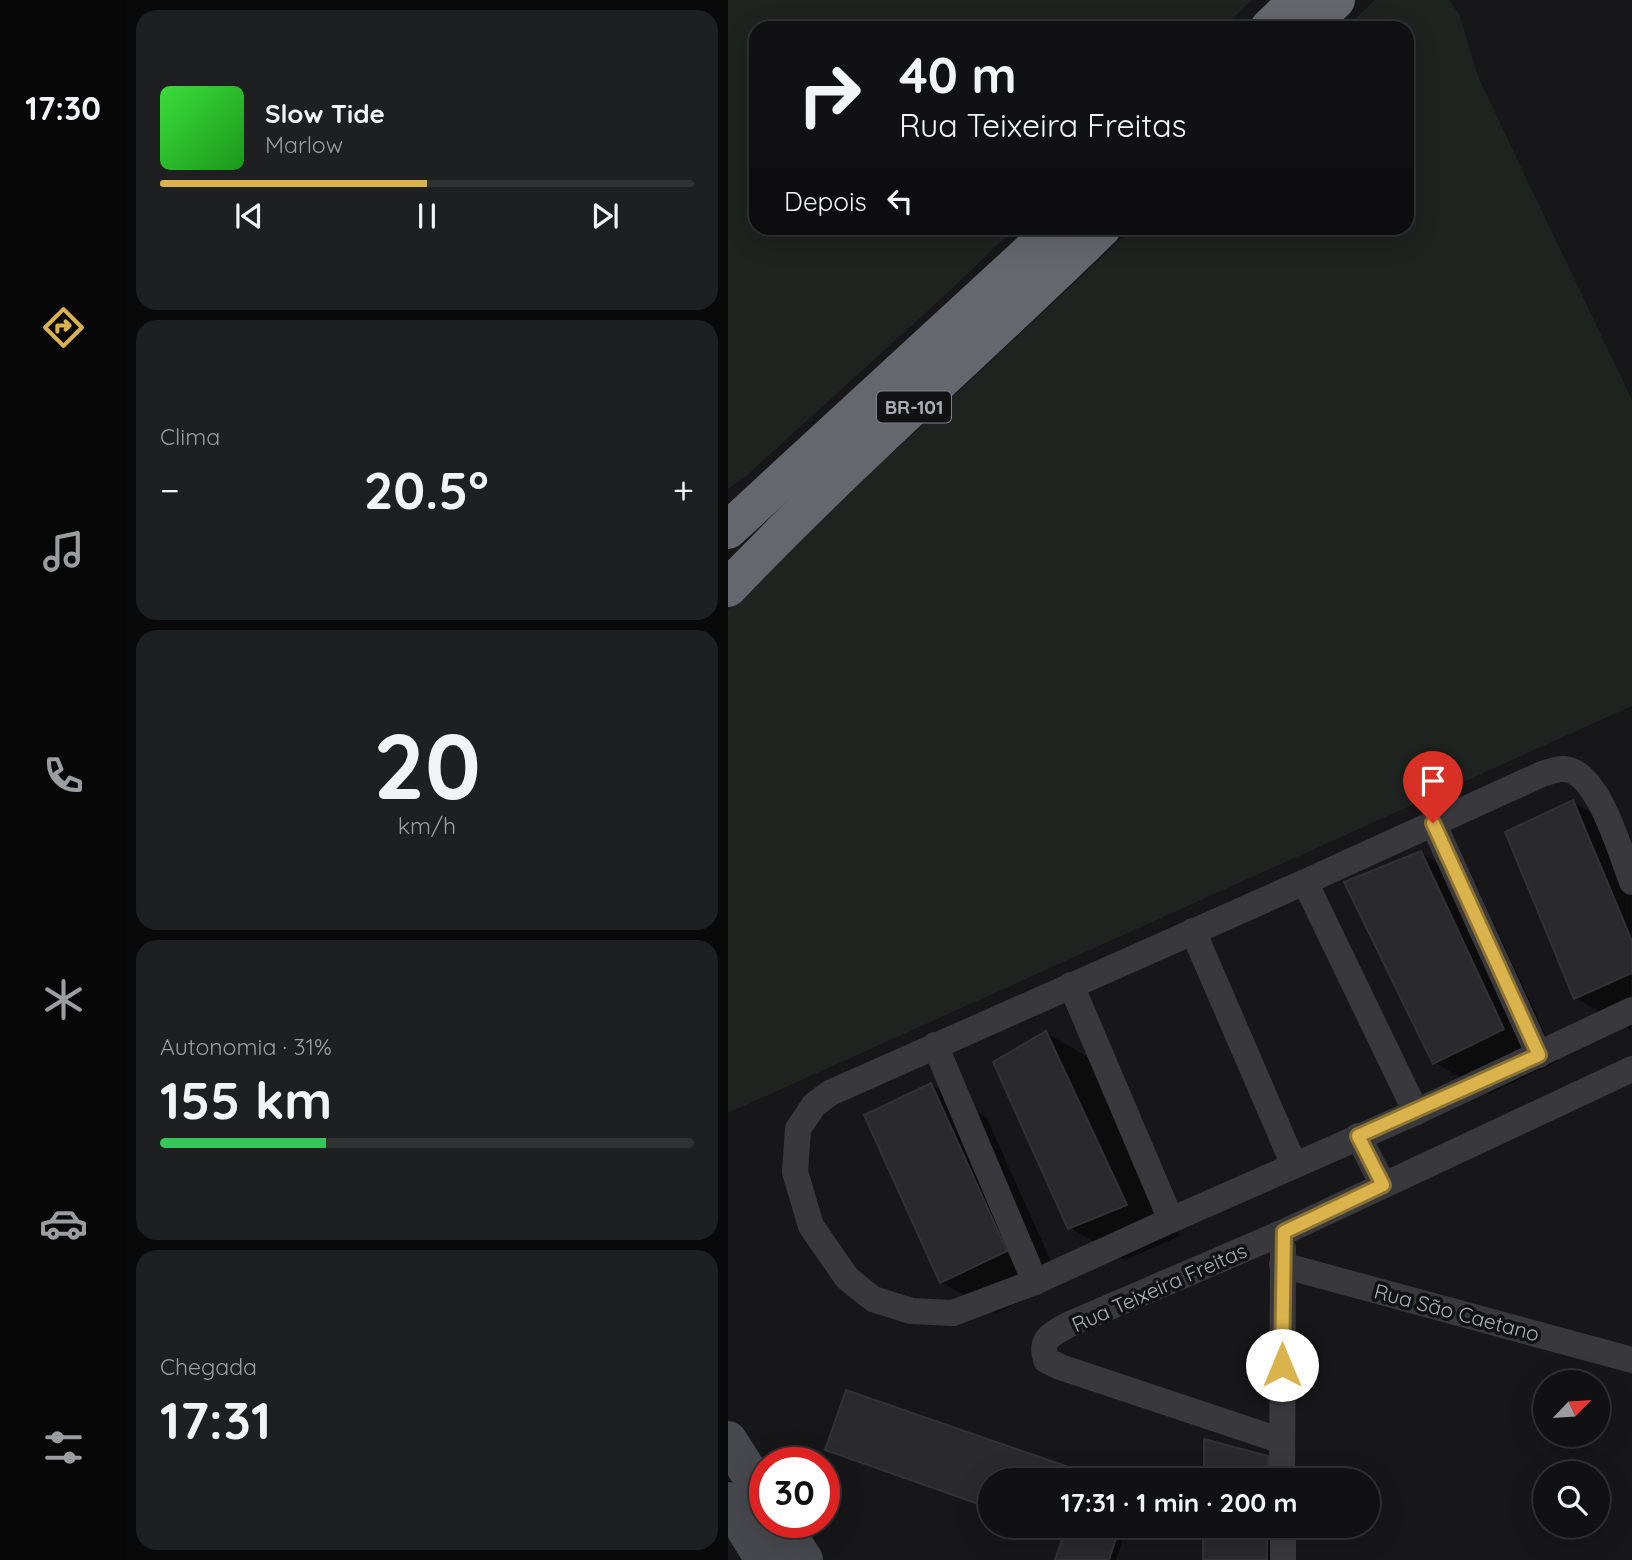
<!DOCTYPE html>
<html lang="pt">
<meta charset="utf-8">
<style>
body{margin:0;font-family:Quicksand,sans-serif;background:#1e1f21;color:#f1f3f6;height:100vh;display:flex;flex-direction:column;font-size:26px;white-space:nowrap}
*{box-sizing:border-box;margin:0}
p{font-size:23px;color:#9c9da0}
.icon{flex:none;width:38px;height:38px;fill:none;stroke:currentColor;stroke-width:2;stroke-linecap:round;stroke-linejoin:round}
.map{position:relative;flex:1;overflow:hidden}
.side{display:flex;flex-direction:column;gap:10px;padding:10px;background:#09090a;width:602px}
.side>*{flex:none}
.banner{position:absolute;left:21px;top:21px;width:665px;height:214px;border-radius:21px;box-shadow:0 7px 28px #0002,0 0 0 2px #303133;background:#111113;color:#f1f3f6;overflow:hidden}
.needle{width:46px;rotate:65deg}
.controls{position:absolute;left:805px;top:1370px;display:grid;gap:14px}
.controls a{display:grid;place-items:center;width:77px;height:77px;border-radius:50%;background:#111113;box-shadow:0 7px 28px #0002,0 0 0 2px #303133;font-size:35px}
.speed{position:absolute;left:21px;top:1447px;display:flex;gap:14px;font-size:35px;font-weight:700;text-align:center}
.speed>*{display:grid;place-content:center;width:91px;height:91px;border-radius:50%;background:#111113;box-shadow:0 7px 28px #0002,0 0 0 2px #303133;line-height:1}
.speed .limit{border:10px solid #d22;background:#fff;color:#111}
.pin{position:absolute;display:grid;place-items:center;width:60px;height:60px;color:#fff;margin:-72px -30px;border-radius:50% 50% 50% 0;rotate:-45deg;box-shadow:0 0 7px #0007}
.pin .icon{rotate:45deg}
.me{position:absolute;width:77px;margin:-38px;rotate:0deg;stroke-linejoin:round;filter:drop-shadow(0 0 5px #0008)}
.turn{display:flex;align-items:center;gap:24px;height:147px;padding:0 35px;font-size:32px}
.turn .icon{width:91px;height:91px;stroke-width:2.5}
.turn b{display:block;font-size:49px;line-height:60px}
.then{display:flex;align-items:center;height:66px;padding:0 35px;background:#0003;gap:14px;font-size:26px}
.big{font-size:52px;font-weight:700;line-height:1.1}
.side .card{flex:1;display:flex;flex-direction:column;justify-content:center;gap:10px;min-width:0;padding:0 24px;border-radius:21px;background:#1e1f21}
.side .dial{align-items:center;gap:0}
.dial b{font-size:91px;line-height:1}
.song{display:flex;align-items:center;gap:21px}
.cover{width:84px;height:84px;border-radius:10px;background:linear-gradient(135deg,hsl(120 70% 55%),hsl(120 70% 35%))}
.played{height:7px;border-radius:4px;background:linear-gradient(90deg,#dbb34d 50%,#303133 50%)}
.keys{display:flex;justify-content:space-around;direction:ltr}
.heat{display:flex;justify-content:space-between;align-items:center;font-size:38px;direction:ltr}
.charge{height:10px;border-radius:5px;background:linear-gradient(90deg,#34c759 31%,#303133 0)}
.trip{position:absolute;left:250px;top:1468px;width:402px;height:70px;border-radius:35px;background:#111113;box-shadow:0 7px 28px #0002,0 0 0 2px #303133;font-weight:700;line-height:70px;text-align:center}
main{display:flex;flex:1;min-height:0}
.menu{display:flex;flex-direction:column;width:126px;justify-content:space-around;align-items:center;background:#070708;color:#9c9da0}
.menu .icon{width:49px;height:49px}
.menu .active{color:#dbb34d}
.menu b{font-size:32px;color:#f1f3f6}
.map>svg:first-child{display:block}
.green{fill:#1e231f}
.shadow{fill:#0007}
.building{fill:#2a2a2d;stroke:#323135;stroke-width:2}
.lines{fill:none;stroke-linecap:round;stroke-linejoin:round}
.street{stroke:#39393d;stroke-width:26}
.secondary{stroke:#47484d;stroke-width:38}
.highway{stroke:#65676e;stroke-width:38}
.route-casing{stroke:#8e7432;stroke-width:18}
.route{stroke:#dbb34d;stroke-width:12}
.labels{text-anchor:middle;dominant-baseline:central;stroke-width:7;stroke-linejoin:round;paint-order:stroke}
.shield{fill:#121214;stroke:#7d7f86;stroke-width:2}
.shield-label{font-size:19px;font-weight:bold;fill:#abaeb7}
.street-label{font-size:21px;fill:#abaeb7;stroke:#121214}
</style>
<main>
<nav class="menu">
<b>17:30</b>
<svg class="icon active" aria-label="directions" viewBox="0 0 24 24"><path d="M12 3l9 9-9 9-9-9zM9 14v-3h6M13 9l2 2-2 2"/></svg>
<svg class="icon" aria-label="music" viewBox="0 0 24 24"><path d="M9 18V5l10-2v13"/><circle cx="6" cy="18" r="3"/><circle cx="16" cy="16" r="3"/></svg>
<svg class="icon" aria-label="phone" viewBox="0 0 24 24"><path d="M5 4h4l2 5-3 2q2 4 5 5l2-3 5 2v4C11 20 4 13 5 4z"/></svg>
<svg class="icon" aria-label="climate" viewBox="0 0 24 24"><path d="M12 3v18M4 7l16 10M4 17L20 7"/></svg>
<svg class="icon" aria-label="car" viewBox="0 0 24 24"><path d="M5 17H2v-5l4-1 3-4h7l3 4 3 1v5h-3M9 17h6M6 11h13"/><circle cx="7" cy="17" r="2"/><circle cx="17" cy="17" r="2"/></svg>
<svg class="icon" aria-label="filters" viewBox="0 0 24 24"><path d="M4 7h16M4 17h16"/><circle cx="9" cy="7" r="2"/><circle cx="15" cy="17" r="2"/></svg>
</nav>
<section class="side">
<div class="card">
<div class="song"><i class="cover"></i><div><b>Slow Tide</b><p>Marlow</p></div></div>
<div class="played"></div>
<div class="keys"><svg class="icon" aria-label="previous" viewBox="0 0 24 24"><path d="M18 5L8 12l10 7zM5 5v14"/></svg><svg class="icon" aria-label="pause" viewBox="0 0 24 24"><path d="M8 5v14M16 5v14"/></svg><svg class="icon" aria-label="next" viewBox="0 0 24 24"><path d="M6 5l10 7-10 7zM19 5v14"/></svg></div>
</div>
<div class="card"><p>Clima</p>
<div class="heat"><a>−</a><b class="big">20.5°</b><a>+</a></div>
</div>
<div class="card dial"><b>20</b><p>km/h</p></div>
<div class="card"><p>Autonomia · 31%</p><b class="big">155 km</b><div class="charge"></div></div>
<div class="card"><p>Chegada</p><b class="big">17:31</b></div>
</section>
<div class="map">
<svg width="904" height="1560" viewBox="0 0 904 1560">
<rect width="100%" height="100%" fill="#171719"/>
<!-- green -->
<g class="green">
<polygon points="0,0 524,0 495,28 28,28 28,228 287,228 215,297 18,476 0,489"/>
<polygon points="647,0 721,0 731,14 751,79 904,400 904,706 0,1113 0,610 48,552 180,439 405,228 679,228 679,28 617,28"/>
</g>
<!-- shadow -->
<g class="shadow">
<polygon points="845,802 900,833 904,843 903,1030 848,998"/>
<polygon points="693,853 748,885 830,1061 761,1094 706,1062"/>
<polygon points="318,1033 372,1064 452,1236 397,1260 342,1228"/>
<polygon points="203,1085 258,1117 333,1283 268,1313 213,1282"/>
<polygon points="119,1392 373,1480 262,1480 262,1508 106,1453"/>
<polygon points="478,1441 539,1458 567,1474 567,1480 477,1480"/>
<polygon points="316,1526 399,1526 388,1560 328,1560 337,1534"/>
<polygon points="477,1526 567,1526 566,1560 476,1560"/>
</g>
<!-- building -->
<g class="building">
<polygon points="845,800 904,941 904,973 846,999 777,832"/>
<polygon points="693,851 776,1029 705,1064 616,882"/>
<polygon points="318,1031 399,1205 340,1229 265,1062"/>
<polygon points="203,1083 279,1251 212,1283 136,1115"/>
<polygon points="118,1390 378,1480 262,1480 262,1508 97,1450"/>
<polygon points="476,1439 540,1456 540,1480 476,1480"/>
<polygon points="315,1526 392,1526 381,1560 327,1560 336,1533"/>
<rect x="475" y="1526" width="64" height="34"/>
</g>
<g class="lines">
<!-- street -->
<g class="street">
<polyline points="705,823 811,1055"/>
<polyline points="577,882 688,1112"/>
<path d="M904 882C893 854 870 769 835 769 829 769 820 772 814 774L577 882 102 1093 86 1105 70 1129 67 1172 83 1226 119 1278 145 1299 183 1311 225 1313 307 1282 443 1220 688 1112 904 1010"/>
<polyline points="465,931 566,1165"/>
<polyline points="343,985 443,1220"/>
<polyline points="207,1045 307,1282"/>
<polyline points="630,1136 655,1185"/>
<polyline points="554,1265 904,1360"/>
<path d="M554 1441 332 1367 318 1360C311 1337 325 1334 342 1324L556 1232 904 1069"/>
<polyline points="554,1480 555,1248"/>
<polyline points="555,1526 555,1560"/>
</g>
<!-- secondary -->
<g class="secondary">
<polyline points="0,1440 37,1498"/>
<polyline points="0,1501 36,1560"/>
<polyline points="52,1522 76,1560"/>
</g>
<!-- highway -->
<g class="highway">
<polyline points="541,28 570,0"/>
<polyline points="579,28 608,0"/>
<polyline points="0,530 328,228"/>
<path d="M0 588C119 463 250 349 374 228"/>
</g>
</g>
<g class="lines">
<!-- route casing -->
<g class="route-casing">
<polyline id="route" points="554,1365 556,1232 655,1185 630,1136 811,1055 705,823"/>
</g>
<!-- route -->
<use href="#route" class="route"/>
</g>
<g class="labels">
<!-- shield labels -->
<rect class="shield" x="149" y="391.5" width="74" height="31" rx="5"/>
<g class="shield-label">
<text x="186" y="407">BR-101</text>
</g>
<!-- street labels -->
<g class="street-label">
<text transform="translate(431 1287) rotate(-24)">Rua Teixeira Freitas</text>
<text transform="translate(729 1312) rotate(15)">Rua São Caetano</text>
</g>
</g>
</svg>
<div class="controls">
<a><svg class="needle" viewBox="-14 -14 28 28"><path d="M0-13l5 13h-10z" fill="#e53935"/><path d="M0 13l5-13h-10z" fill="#9c9da0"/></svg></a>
<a><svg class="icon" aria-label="search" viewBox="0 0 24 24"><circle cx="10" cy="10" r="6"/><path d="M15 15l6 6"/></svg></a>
</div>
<div class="speed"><div class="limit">30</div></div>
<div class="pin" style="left:705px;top:823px;background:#d93025"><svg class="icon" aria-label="arrive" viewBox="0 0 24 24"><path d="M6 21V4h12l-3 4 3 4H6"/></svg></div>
<svg class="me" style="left:554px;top:1365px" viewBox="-20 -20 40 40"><circle r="19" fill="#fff"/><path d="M0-13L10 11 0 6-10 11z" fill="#dbb34d"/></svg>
<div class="trip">17:31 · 1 min · 200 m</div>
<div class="banner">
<div class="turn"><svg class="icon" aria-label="right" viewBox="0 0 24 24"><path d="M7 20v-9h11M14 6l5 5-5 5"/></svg><div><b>40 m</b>Rua Teixeira Freitas</div></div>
<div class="then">Depois<svg class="icon" aria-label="left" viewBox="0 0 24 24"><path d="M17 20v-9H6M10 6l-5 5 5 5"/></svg></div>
</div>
</div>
</main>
